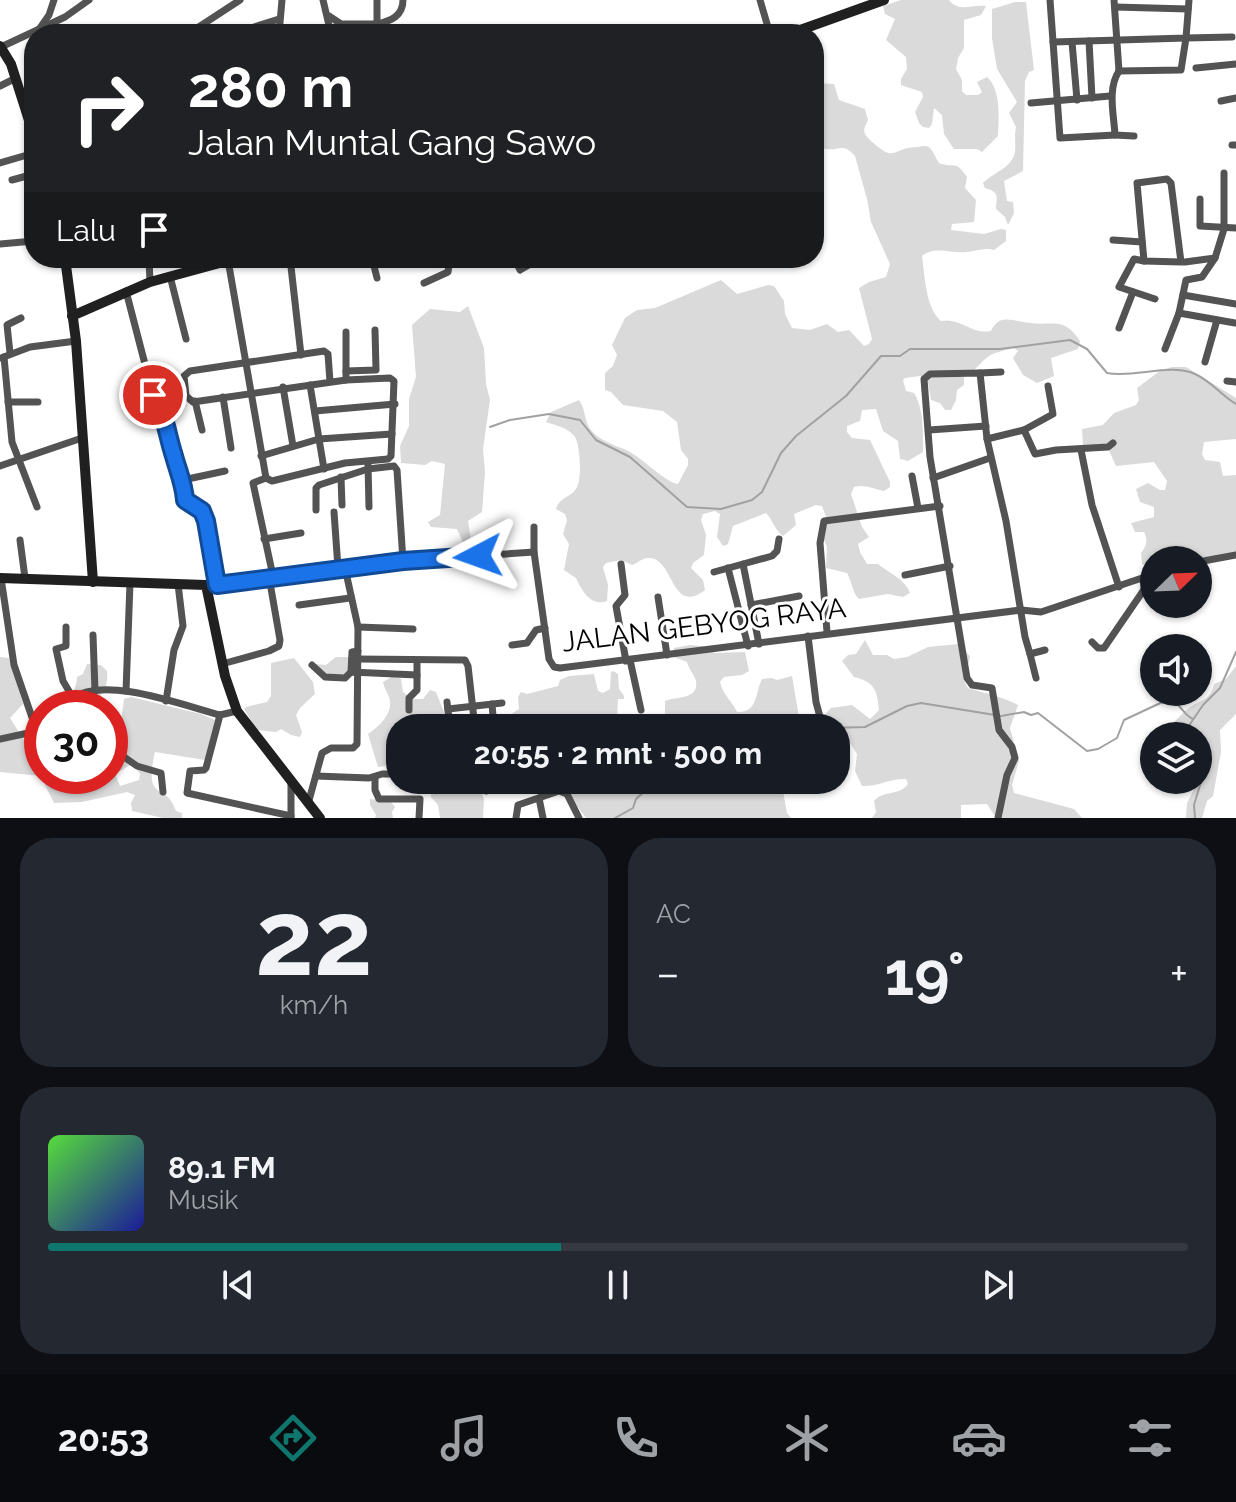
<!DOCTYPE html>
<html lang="id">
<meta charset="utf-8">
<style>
body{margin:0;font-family:Raleway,sans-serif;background:#242831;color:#f1f3f6;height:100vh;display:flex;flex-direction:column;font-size:30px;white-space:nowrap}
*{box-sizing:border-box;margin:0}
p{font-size:26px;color:#9ea1a6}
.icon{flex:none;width:44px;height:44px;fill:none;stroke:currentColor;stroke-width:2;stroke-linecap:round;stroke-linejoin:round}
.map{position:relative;height:818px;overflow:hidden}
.sheet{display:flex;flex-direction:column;gap:20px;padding:20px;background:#0d0f14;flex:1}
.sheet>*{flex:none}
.hud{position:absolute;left:24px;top:24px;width:800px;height:244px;border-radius:32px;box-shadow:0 2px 6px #0004;background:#202124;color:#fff;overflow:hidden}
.needle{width:52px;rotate:67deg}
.tools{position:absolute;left:1140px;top:546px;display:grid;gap:16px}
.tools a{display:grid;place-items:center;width:72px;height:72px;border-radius:50%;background:#171b24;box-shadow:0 2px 6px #0004;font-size:40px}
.speed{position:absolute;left:24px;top:690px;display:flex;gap:16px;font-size:40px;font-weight:700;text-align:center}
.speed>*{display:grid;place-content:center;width:104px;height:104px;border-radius:50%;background:#171b24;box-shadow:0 2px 6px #0004;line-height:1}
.speed .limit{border:12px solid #d22;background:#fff;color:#111}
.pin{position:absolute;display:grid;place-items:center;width:68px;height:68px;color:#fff;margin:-34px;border:4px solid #fff;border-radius:50%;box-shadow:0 2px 8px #0007}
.me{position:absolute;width:88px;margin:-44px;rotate:266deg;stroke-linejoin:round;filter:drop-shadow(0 0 6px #0008)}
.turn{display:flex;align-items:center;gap:28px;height:168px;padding:0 32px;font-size:36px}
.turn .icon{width:104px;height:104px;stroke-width:2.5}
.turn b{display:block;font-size:56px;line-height:68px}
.then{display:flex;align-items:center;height:76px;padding:0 32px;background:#0003;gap:16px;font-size:30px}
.big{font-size:60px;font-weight:700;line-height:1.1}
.sheet .widget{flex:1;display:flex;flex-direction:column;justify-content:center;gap:12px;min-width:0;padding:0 28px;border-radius:32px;background:#242831}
.sheet .dial{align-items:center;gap:0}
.dial b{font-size:104px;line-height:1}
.song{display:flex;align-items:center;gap:24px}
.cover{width:96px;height:96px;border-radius:12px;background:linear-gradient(135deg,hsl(110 70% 55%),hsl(240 70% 35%))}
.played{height:8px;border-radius:4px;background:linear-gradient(90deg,#0f766e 45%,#363941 45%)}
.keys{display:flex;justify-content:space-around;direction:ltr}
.heat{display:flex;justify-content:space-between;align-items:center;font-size:44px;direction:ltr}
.sheet .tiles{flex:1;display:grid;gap:20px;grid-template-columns:1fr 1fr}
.widget:last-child{grid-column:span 2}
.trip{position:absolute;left:386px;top:714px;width:464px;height:80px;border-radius:32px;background:#171b24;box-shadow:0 2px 6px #0004;font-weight:700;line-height:80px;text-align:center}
.dock{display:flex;height:128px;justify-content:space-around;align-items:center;background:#090b0e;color:#9ea1a6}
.dock .icon{width:56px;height:56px}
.dock .selected{color:#0f766e}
.dock b{font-size:36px;color:#f1f3f6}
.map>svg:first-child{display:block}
.green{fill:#dadada;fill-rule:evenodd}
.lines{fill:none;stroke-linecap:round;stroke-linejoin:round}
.stream{stroke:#a1a1a1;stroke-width:2}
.street{stroke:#535353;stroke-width:7}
.secondary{stroke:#202020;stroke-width:10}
.route-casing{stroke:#114b97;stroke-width:20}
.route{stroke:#1a73e8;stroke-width:14}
.labels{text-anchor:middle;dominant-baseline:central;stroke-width:6;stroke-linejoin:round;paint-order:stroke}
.street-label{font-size:28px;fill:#000;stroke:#fff}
</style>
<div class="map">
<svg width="1236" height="818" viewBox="0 0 1236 818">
<rect width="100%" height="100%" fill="#fff"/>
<!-- green -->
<g class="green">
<path d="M901 0H949C959 13 972 4 986 6L981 15 964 20V48L958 58 956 69 962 80V91L966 95H978L982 92 977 82 987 77C1001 89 999 119 998 136L982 152 977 149H954L944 134 942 115 934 108 932 124 929 128 923 127 919 123 915 112 923 97 922 92 901 85V79L907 69 906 57 886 40 895 19 885 14 883 6Z"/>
<path d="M1015 2H1026L1034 70 1029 72 1025 81 1023 171 1004 181 1007 201 1013 202 1014 213 1008 225 1005 217 996 209C996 199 1001 192 985 188L983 183C994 172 1012 168 1015 152 1016 143 1014 137 1016 127L1009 113 1017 102 997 69 992 38V9Z"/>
<path d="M818 83 834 84 839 100 865 109 868 120C863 130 862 133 871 141 897 164 890 148 917 147 920 147 925 145 929 147 933 150 936 159 939 163 955 169 955 159 967 177L965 188 976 200 974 222 952 224 951 230 984 234 1001 229 1006 230V241L994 250C984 247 977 251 967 252 952 254 935 245 922 256 925 276 925 307 941 321 959 317 973 335 991 331 999 312 1015 322 1030 323 1053 326 1064 316 1080 341L1078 349 1051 358 1054 376 1037 383 1023 375 1013 358 1018 351 1014 348C1006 350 996 352 989 356 979 363 975 372 964 377V385L957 390 956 400 951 410H945L940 403 931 400 928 382 920 376 905 378 903 380 906 391 914 393C924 408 923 434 923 452L908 461 900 459 898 441 883 431 876 409 862 410 860 421 847 426V432L852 438 870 440 890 482V487L884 491C873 489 866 484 854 487L851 494 862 527 869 537 858 544 860 552 867 564H878C889 573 905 579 910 593L903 597 888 594 859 599C852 592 852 582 847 573L826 568 827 547 820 531 827 519 822 506 816 505 794 514 796 525 783 536C775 531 773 520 766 513L733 526 728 544 723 546 717 537 720 514 715 511 703 514 701 520 706 535 704 555 693 563 691 568 703 580 705 590C671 616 674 559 650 558 643 557 638 563 632 565L621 560 606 563 603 567 608 585 607 601C591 607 582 591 576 578L564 570 569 544 563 534 567 520 565 514 556 509C560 496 572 498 577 487 582 478 580 445 575 437 569 428 555 425 546 422L551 412 579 400C586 410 584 421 591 430 602 443 617 445 630 452 644 460 665 482 678 484L688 465V459L681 450 677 422 663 411 623 405 611 392 605 390V373L613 366 617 355 612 345 625 318 637 310 655 308 721 280 737 294 768 285 774 286 784 301 785 314 792 328 810 330 827 324 838 332 849 330 864 346 869 344 872 339 859 288 869 282 886 277 890 264 871 222 867 199 855 156C843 142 839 151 826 149 822 148 818 146 814 144V85Z"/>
<polygon points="468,306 484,348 486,384 490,400 483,449 485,472 482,512 468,521 471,540 468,548 465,547 457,529 431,527 428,522 440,515 445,464 432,461 425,465 401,463 400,446 409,426 409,399 416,377 412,325 430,309 460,312"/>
<path d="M1172 367H1186L1236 398V439L1204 442 1202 454 1205 460 1220 462 1223 476 1236 475V553L1186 560H1154V566L1147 567 1142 564 1141 553C1147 546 1148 540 1144 532H1135L1131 523 1154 517V507L1140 502 1136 489 1148 483 1160 490H1165L1167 481 1154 462 1116 466 1107 446 1083 445 1082 429 1103 425 1114 413 1136 405 1139 400 1137 388 1161 370Z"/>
<path d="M865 640 873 655H887L894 659 907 657 928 647 958 644 970 656C969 671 958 672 968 688 984 693 1004 697 1018 705L1010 728 1019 761 1012 785 1014 793 1074 809 1082 818H996L987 804 961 805V818H872L876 812 874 801C883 790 900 796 908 784L906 779C891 778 877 787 862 786L855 771 857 754 838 724 828 723 825 714 831 708 852 705 870 719 879 710C877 689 874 682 854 677L842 661 848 655 856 654Z"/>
<path d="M690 645 702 646 714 653 745 652 749 671 742 675 724 677 720 682C723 695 732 701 737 712 758 713 755 693 762 679L772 678 777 680 792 676 799 717H818L820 728H657L665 716V701C676 696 699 700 696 681 694 674 689 670 687 662L674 657V648Z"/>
<polygon points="0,657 9,658 23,704 10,718 24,740 26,748 35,754 37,765 42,767 42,776 0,772"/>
<polygon points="336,657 349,657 349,669 337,681 328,681 315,664 326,665"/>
<polygon points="294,658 313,682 315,694 300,708 296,715 302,732 300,737 291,735 281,729 276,732 257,730 244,709 246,707 267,702 271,696 271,663"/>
<path d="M87 664 101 665 107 671C109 692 98 692 96 708H59L58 706C71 701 76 690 77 677L83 674Z"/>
<path d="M1236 666V714L1220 730 1221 752 1213 796 1207 801 1202 818H1186L1187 803 1200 777 1198 736H1178L1174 722C1179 718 1184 711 1190 707 1202 700 1211 699 1214 684L1226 679Z"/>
<polygon points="613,671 618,674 619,689 624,696 624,699 618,699 617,721 634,728 505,728 510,715 519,709 518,697 521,692 527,694 558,686 560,680 569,676 594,674 598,691 603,693 610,689 611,672"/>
<path d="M395 675 401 679 403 692 411 699H423L430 690 436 692 444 712 446 728H400V764L378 767 368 734C378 728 392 714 390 701 389 694 384 689 383 682Z"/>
<path d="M131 697 201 714 215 720 205 760 155 752C153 761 149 779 154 786 161 797 168 790 176 811L182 813V818H163L132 811 131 803 135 795 127 792 82 802 54 803 45 785V779L42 776H110V739L119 744 123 742 119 737 124 699ZM132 764 140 774 139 780 120 786 115 774Z"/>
<polygon points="476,780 484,799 483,818 440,818 438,805 431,797 430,781"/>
<polygon points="551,780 781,780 787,813 791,818 586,818 563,787"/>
<polygon points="370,799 390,801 395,807 392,812 393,818 375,818 376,815 370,805"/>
</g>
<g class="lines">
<!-- stream -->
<g class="stream">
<path d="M490 427 510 420 549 414 580 420 596 440 630 457 687 507 721 509 752 500 762 492 781 453 796 436 846 396 881 356H900L910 349H1000L1070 340 1087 349 1107 373C1135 378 1169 363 1195 374 1211 381 1222 396 1236 404"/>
<path d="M1001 716 1024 712 1031 715 1038 713 1087 751 1098 749 1117 738 1124 720 1169 699C1180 702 1183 715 1193 719"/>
<polyline points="564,719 587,719 624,728"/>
<polyline points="830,728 865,727 907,706 921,703 995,715"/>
<polyline points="1186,736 1184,733 1203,705 1220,688 1236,652"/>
<polyline points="615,818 633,808 636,799 657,780"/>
<polyline points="1195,818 1194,805 1204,772 1198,760"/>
</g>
<!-- street -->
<g class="street">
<polyline points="323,0 331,34"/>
<polyline points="760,0 770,34"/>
<polyline points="1050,0 1060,138 1115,135"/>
<polyline points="1114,0 1119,71"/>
<polyline points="1115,7 1188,9"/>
<polyline points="329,16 341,24 377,24 377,0"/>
<path d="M377 24C391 21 403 16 403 0"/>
<polyline points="40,28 49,15 54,0"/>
<polyline points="188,34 240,0"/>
<polyline points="232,34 279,19"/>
<polyline points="279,34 282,0"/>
<polyline points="1089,41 1092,98"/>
<polyline points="1053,42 1186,38 1189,0"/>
<polyline points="1072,42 1077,100"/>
<polyline points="1,47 65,17 89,0"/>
<polyline points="1196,68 1236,64"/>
<polyline points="1119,71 1181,70 1186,38 1232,37"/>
<path d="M1119 71C1107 89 1114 115 1115 135L1134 136"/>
<polyline points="0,86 16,78"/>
<polyline points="1221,101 1236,98"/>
<polyline points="1031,103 1110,96"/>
<polyline points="1232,145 1236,145"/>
<polyline points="0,163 34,153"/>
<polyline points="12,180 34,174"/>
<polyline points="1200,199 1200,226 1236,228"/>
<polyline points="1113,240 1142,242"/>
<polyline points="0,244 34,241"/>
<polyline points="149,258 150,282"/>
<polyline points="290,258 301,355"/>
<polyline points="372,258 377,278"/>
<polyline points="514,258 520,270 541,258"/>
<polyline points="228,260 266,478"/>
<polyline points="1144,261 1134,259 1119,287 1155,299"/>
<polyline points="1181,262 1171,183 1167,179 1137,183 1144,261 1181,262 1185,262 1215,258 1224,229 1224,173"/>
<polyline points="170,276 186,339"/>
<polyline points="424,283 448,272 450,258"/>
<polyline points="126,291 153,395 167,421 173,455 183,480 185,500 202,511 206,521 217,585"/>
<polyline points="1183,295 1236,304"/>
<polyline points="1179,313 1235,323"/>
<polyline points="1119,328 1133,292"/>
<polyline points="346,332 346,371"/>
<polyline points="1165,349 1179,313 1186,280 1202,277 1215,258"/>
<polyline points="10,353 7,325 21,318"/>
<polyline points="4,357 12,442 37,507"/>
<polyline points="1,358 30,347 76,341"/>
<polyline points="1205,362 1217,320"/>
<polyline points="980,373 1001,372"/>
<polyline points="1227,381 1236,382"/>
<polyline points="330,382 328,354 324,351 190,371 184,376 186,396 193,402 346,380 346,371 376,370 375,330"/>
<polyline points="310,385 324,469"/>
<polyline points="283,387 293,446"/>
<polyline points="223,397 231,448"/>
<polyline points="195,401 202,430"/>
<polyline points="8,402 38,402"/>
<polyline points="315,411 395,404"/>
<polyline points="929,430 986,426"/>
<polyline points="1024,430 1053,414 1048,386"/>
<polyline points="987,439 1024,430 1035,454 1056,450 1108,447 1113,443"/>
<polyline points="1081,450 1092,505 1119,587"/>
<polyline points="261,456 319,439 392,434"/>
<polyline points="368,465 369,507"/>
<polyline points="0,466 82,438"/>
<polyline points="912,476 918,508"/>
<polyline points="341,477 342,505"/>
<polyline points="933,478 990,458"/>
<polyline points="183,480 225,471"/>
<polyline points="316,510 316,488 319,485 368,469 394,466 397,470 403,561"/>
<polyline points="334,512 338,568"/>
<polyline points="534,527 534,552"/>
<polyline points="264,539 301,533"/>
<polyline points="20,540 25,578"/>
<polyline points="1198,562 1236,555"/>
<polyline points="621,564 625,595 616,606 626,661"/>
<polyline points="728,568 748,646"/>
<polyline points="714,572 743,564"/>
<polyline points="905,575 950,566"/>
<polyline points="273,576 253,483 266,478 272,481 345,463 388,459 391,456 394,381 390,378 346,380"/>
<polyline points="1,578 14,665 37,732"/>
<polyline points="206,585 403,561 534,552 549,659 554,667 560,668 1021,610 1041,612 1154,574"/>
<polyline points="658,597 667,655"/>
<polyline points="299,605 350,598"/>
<polyline points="751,605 799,596"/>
<polyline points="66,627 66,646 56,649 63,681 79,708"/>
<polyline points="358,627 413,629"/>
<polyline points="827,632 820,543 824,521 940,506"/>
<polyline points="93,635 95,691"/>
<polyline points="808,636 816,702 823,728"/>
<polyline points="1092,642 1098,648 1104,648 1154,575"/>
<polyline points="759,644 743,564 772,556 777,551 779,539"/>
<polyline points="512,645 527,643 536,630 545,628"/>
<polyline points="1030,654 1036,678"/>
<polyline points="357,659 465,660 468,666 475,728"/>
<polyline points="630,660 641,710"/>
<polyline points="222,664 269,651 279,646 280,640 269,577"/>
<polyline points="312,665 325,677 345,678 351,672 417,675"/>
<polyline points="351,672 352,652 358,651"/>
<polyline points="126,691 130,583"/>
<polyline points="166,701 174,650 183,626 178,584"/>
<polyline points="447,702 450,728"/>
<polyline points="492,704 494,728"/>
<path d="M66 708C67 707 73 699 73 698 105 675 185 706 220 715"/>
<polyline points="448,709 502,703"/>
<polyline points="409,710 409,698 417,690 417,662"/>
<polyline points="237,711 220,715 206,768 204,770 190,771 187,793 291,816"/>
<polyline points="0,739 42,730"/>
<polyline points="110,747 137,766 161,773 163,792"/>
<polyline points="316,776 369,778 382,774 400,774"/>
<polyline points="375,777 375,790 379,799 420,799 419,818"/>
<polyline points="480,780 482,788 486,791 518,784"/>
<polyline points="539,798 543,818"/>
<polyline points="308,804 322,753 331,748 353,748 357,744 358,627 345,568"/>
<polyline points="291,818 291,783"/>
<polyline points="516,818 518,805 559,791 567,794 579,818"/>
<polyline points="998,818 1007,775 1015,758 1012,747 999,730 992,688 972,685 967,678 930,457 924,379 930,374 980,373 987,439 1006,521 1025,637 1030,654 1045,650"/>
</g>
<!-- secondary -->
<g class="secondary">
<polyline points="789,34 884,0"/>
<polyline points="0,46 11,64 34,136"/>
<polyline points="65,258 76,341 93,582"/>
<polyline points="72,316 150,282 238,258"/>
<polyline points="0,578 206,585 225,676 237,711 320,818"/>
</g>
</g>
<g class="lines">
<!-- route casing -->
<g class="route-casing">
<path id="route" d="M153 395C167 419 166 431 174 456 178 471 184 484 185 500L202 511 206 521 217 585 403 561 478 556"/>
</g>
<!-- route -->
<use href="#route" class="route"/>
</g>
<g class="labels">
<!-- street labels -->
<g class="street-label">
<text transform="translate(704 625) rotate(-7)">JALAN GEBYOG RAYA</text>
</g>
</g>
</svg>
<div class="tools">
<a><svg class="needle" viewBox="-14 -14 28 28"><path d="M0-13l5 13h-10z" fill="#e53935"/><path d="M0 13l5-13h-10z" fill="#9ea1a6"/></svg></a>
<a><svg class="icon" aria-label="sound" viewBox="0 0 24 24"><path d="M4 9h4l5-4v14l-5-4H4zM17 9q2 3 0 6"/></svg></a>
<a><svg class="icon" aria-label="layers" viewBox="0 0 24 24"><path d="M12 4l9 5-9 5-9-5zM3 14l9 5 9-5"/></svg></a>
</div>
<div class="speed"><div class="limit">30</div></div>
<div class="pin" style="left:153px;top:395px;background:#d93025"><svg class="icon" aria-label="arrive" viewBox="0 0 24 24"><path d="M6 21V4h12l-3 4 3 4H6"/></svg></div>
<svg class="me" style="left:478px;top:556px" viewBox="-20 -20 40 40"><path d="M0-17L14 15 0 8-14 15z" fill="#1a73e8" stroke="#fff" stroke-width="4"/></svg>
<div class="trip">20:55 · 2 mnt · 500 m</div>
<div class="hud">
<div class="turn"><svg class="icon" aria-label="right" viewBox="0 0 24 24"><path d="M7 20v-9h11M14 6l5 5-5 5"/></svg><div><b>280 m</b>Jalan Muntal Gang Sawo</div></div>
<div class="then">Lalu<svg class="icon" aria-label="arrive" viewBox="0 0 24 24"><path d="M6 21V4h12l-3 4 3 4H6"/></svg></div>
</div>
</div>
<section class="sheet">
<div class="tiles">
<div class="widget dial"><b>22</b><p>km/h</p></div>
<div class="widget"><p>AC</p>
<div class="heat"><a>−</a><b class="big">19°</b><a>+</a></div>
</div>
<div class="widget">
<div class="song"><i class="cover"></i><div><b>89.1 FM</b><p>Musik</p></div></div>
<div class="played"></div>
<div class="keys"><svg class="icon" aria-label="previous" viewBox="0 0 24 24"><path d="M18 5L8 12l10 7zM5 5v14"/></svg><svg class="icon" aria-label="pause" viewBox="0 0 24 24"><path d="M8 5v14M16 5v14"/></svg><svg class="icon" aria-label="next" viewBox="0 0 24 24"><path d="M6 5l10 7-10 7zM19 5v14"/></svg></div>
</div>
</div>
</section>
<nav class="dock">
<b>20:53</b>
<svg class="icon selected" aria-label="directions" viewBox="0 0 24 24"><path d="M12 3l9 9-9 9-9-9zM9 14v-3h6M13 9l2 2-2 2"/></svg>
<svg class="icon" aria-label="music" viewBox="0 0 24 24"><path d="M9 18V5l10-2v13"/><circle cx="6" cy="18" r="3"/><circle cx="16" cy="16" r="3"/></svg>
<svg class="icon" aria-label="phone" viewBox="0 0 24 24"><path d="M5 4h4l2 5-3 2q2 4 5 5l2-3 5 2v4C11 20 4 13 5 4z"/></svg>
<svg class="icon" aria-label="climate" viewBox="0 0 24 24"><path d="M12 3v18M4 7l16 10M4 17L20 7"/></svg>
<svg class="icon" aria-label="car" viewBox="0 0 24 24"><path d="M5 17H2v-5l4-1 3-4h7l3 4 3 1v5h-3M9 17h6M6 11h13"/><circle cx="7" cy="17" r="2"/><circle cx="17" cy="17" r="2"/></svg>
<svg class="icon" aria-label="filters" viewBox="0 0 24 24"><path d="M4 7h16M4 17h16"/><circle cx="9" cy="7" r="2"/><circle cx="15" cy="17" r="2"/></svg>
</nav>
